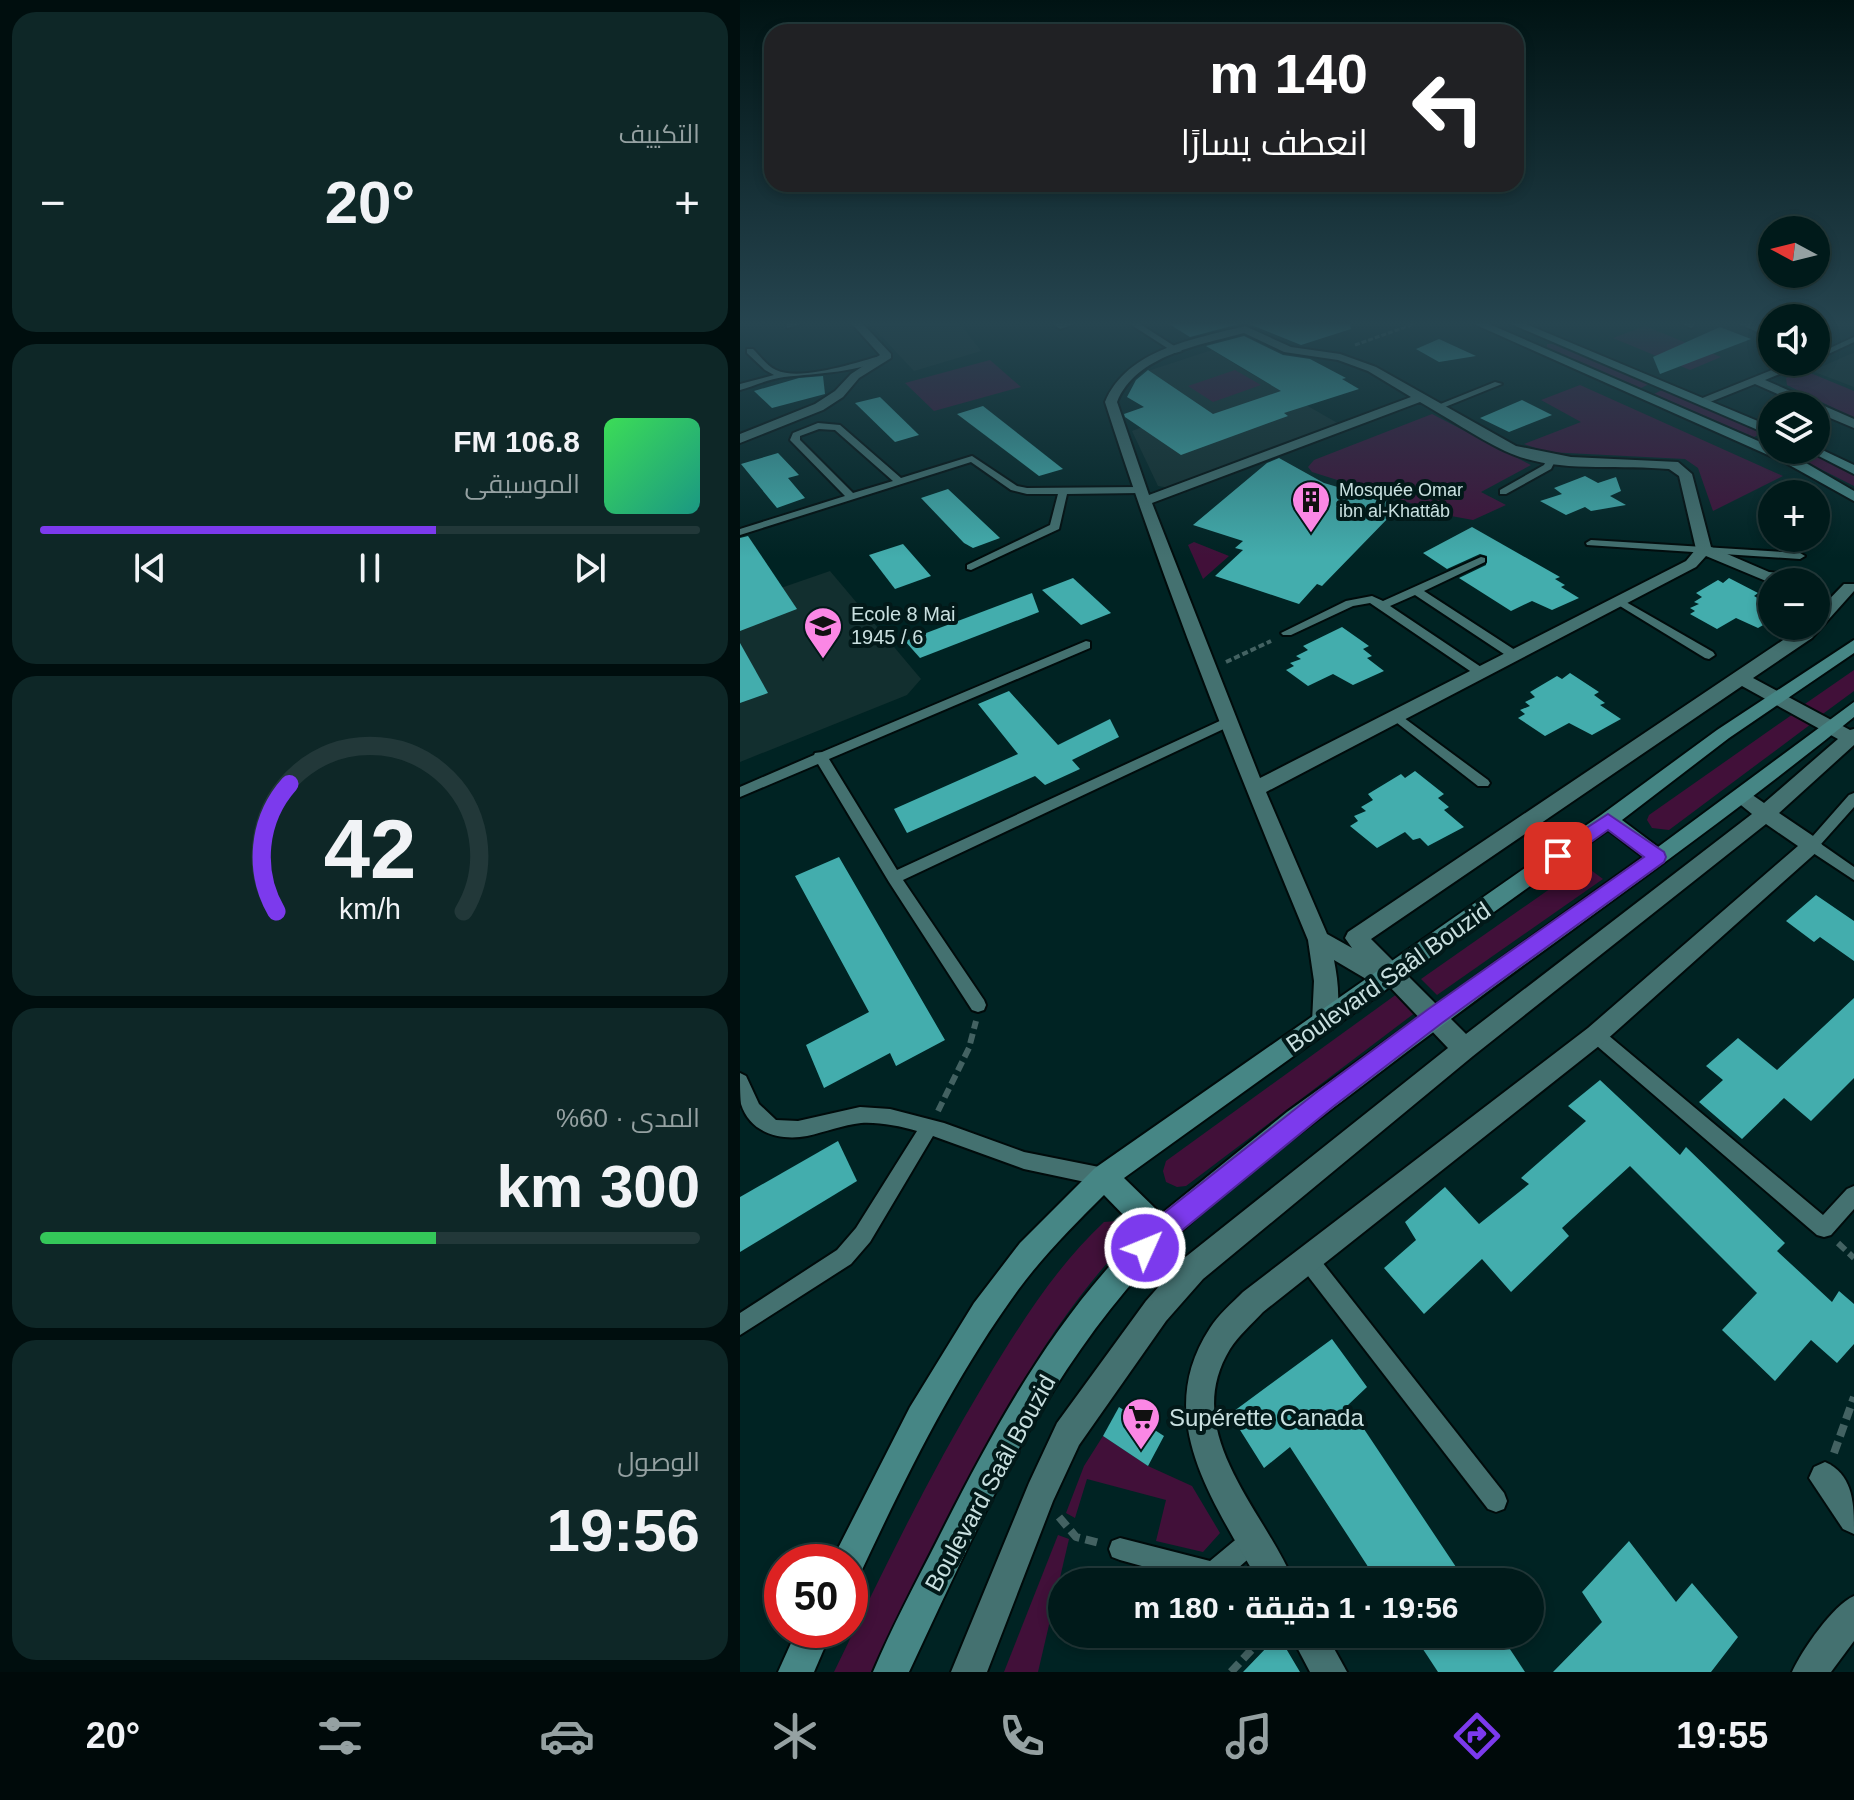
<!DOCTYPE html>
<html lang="ar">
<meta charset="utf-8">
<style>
body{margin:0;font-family:Arial,Cairo,sans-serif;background:#0e2727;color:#f1f3f6;direction:rtl;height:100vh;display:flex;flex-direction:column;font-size:30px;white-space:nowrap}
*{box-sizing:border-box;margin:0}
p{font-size:26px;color:#95a1a2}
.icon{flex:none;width:44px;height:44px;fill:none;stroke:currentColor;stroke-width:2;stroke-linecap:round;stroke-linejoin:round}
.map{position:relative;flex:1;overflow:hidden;direction:ltr}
.drawer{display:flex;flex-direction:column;gap:12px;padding:12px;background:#000e0e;width:740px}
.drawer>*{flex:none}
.guide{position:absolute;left:24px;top:24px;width:760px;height:168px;border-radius:24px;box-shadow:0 4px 12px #0003,0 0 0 2px #223839;direction:rtl;background:#202124;color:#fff;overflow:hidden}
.needle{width:52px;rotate:277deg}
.tools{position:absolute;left:1018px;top:216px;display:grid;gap:16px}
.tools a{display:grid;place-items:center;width:72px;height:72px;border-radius:50%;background:#001a1a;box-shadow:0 4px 12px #0003,0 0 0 2px #223839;font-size:40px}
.speed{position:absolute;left:24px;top:1544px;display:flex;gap:16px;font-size:40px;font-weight:700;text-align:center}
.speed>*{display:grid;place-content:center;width:104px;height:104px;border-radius:50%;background:#001a1a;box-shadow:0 4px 12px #0003,0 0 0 2px #223839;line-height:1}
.speed .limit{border:12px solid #d22;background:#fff;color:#111}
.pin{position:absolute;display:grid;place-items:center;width:68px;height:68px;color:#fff;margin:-34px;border-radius:16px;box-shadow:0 4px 12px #0006}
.me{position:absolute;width:88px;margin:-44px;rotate:46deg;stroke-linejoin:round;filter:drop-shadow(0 0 6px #0008)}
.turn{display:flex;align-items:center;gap:28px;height:168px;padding:0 24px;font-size:36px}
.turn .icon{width:104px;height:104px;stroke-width:2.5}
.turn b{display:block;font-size:56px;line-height:68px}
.big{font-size:60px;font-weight:700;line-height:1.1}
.drawer .widget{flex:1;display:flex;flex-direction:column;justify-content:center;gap:12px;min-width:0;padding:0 28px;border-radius:24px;background:#0e2727}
.drawer .dial{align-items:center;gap:0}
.dial svg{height:208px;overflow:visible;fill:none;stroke:#223839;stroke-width:7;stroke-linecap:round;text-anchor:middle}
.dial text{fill:#f1f3f6;stroke:none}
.song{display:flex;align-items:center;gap:24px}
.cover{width:96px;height:96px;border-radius:12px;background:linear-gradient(135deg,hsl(130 70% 55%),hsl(170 70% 35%))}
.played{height:8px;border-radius:4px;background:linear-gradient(90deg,#7c3aed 60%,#223839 60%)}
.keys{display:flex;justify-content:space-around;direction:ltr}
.heat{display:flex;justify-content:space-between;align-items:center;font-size:44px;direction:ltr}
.charge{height:12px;border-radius:6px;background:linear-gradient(90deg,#34c759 60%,#223839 0)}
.trip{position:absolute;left:308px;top:1568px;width:496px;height:80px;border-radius:40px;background:#001a1a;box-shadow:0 4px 12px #0003,0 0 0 2px #223839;font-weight:700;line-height:80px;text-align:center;direction:rtl}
.dock{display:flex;height:128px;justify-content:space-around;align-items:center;background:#000a0a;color:#95a1a2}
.dock .icon{width:56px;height:56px}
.dock .selected{color:#7c3aed}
.dock b{font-size:36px;color:#f1f3f6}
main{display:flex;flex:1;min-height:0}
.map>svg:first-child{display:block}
.built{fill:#122f2f}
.green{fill:#411039}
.building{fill:#43adad}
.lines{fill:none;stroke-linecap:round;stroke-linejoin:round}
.lane-casing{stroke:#000b0b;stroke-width:4}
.street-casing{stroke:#000b0b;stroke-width:4}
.secondary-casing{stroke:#000b0b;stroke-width:4}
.path-far3{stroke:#436262;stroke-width:3;stroke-dasharray:5 2;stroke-linecap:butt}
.path-far2{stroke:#436262;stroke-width:4;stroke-dasharray:6 3;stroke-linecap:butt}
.path-far1{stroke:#436262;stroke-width:6;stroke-dasharray:10 5;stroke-linecap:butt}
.path{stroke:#436262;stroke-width:8;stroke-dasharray:12 6;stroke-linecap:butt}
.lane{fill:#447170;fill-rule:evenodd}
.street{fill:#447170;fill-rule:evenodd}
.secondary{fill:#468685;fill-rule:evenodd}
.route{fill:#7c3aed;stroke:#51269a;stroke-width:2}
.labels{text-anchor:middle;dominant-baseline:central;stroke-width:8;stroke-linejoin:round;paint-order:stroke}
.far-poi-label{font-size:18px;fill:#c9e0e0;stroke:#021919;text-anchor:start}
.poi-label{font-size:20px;fill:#c9e0e0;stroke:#021919;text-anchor:start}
.near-street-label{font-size:24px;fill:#c9e0e0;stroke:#021919}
.near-poi-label{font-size:24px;fill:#c9e0e0;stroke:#021919;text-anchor:start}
</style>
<main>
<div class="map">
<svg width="1114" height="1672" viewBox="0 0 1114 1672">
<rect width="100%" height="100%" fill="#002323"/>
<!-- built -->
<g class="built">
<polygon points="130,324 220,324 241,351 174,371"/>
<polygon points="472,350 503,369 601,425 431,488 418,486 392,431 459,406 408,371"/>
<polygon points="1114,353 1114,387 1072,371 1108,355"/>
<polygon points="90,571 181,679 167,695 0,762 0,602"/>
</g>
<!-- green -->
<g class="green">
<polygon points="905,326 981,357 950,370 873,338"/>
<polygon points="807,344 816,344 909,384 901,388 807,348"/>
<polygon points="250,360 281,387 194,411 165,383"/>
<polygon points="495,370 521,385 473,402 448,386"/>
<polygon points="1063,370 1114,391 1114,418 1047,385 1046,378"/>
<polygon points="840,385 1043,476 973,511 958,468 945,459 807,452 784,444 841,422 801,400"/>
<polygon points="922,390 1023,433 1014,437 914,394"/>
<polygon points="692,414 791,465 741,492 766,505 733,520 711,516 572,472 568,467 574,460"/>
<path d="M1043 450C1070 450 1090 462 1114 474V486Z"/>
<polygon points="454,542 489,556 463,579 448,545"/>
<polygon points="1114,670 1114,691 1080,716 1062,706"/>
<polygon points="1053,714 1071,724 929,830 912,828 907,820 909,815"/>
<polygon points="844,865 863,879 697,995 681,979"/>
<polygon points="661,991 680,1009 446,1186 437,1187 426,1182 423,1171 426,1161"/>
<path d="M377 1221 386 1229 385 1243C272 1364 209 1524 139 1672H94C141 1575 188 1477 244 1384 279 1326 314 1269 364 1222Z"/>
<polygon points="363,1436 408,1466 452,1486 480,1533 463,1552 416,1541 426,1500 347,1479 335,1518 326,1513 344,1466"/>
<polygon points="318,1535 329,1539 298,1672 264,1672"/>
</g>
<!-- building -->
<g class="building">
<polygon points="429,324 499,324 450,337"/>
<polygon points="509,324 610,324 611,329 561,345"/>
<polygon points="980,327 1011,339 920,374 913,357"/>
<polygon points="504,336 543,355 570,359 606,378 602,379 619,389 544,413 548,416 441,455 385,417 384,414 404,407 387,397 396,380 408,370 473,414 541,391 466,346"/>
<polygon points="699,339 736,356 699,362 676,349"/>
<polygon points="83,376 85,394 32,408 14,391 59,378"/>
<polygon points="140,397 179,435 155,442 115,403"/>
<polygon points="782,400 812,415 769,432 740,418"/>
<polygon points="243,406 323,469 299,476 217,414"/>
<polygon points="38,453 59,475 48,478 65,498 37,508 1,464"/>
<polygon points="539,458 584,483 655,504 646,512 652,514 582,586 577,584 559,604 475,576 503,550 495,548 503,541 453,525 527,463"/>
<polygon points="845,476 858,483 876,477 881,491 870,496 886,505 851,511 845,507 826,515 800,501 822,494 814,488"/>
<polygon points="208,489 260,538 233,548 224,543 181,498"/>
<polygon points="732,527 820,577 815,579 825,585 821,587 839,598 812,610 792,601 771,611 719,578 746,565 747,556 740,554 707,569 683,553"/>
<polygon points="8,536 57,609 0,631 0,538"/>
<polygon points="163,544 191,576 155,589 129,555"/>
<polygon points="333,578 371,613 341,625 302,590"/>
<polygon points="989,578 1018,593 1014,596 1032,606 1032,620 1018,628 996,618 977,629 950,614 955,611 950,608 959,604 954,602 962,597 956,593 978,580 983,583"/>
<polygon points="292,593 299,612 180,658 165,641"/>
<polygon points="602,627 629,646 623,649 632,656 627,658 644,671 613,685 593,674 568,686 546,670 554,666 550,663 561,659 556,656 568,650 563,646"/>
<polygon points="0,643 28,693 0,703"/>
<polygon points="830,673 859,692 854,695 865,703 860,705 881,719 852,735 829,723 805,736 778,718 785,714 780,710 790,706 785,702 795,697 790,692 817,676 822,679"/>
<polygon points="269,691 318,745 370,719 379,737 332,760 340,769 305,785 295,776 167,833 154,809 278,754 238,704"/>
<polygon points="675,771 704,794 698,798 709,807 704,810 724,827 688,846 680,838 673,840 665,832 637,848 610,826 618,821 614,816 626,811 621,807 633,800 628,794 661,774 665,778"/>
<polygon points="99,857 205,1040 156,1066 150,1053 84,1088 66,1045 129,1012 55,876"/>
<polygon points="1076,895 1114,921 1114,961 1080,937 1074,942 1046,921"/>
<polygon points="1114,998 1114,1078 1071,1121 1044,1098 1002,1139 959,1102 983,1080 966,1066 998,1038 1037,1070"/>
<polygon points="860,1080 940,1155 946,1147 1045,1243 1037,1251 1092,1302 1099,1291 1114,1304 1114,1344 1097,1363 1071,1340 1035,1381 982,1330 1017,1293 890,1166 822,1228 829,1236 771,1292 742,1259 684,1314 644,1268 676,1240 665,1222 705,1187 739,1224 789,1184 781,1178 846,1121 828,1106"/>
<polygon points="98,1141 117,1181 0,1252 0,1197"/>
<polygon points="592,1339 627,1387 608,1405 726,1582 638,1582 550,1447 524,1468 490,1414"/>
<polygon points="379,1407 424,1436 408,1466 363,1436"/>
<polygon points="889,1541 936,1602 952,1583 998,1637 971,1672 813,1672 862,1622 842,1592"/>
<polygon points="673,1634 760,1634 785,1672 698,1672"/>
<polygon points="538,1635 560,1672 503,1672 529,1645"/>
</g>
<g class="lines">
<!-- lane casing -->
<g class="lane-casing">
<g id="lane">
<polygon points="47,324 61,324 47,328"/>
<polygon points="313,324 334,324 320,329"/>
<polygon points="390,324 400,324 442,351 435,353"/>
<polygon points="942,324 954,324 955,326 951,328"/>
<polygon points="1114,337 1114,342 1084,356 1077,354"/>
<path d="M7 349H13C20 356 27 366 36 370 62 382 120 361 147 354L151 356C119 373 79 373 44 377 29 379 14 386 0 390V384L34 375 25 370 7 353Z"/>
<polygon points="755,382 762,384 700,409 693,407"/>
<path d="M78 423 100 425 161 478 232 456 277 486 287 488 399 487 404 490 399 493 327 494 319 529 231 570 227 569V565L310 525 318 494H287L271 490 231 462 0 535V529L105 496 50 440 53 433ZM79 429 95 430 153 481 113 493 60 440V436Z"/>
<polygon points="808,457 816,459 811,469 766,494 760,494 760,490 804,465"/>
<polygon points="851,540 1060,553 1065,556 1060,559 847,545 846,543"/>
<polygon points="741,557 745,558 745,562 684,591 778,652 778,658 770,658 675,595 650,606 744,669 744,675 736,675 630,603 613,606 551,635 543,635 541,633 606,601 632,596 643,601"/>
<polygon points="879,598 973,652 975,655 969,659 965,658 875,603 875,599"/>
<polygon points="346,641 350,642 350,648 89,759 157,870 484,719 488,718 494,722 492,725 163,880 244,1000 246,1005 244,1010 238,1012 232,1010 149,882 78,764 0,797 0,787 74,755 75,753 82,752"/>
<polygon points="656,712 748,780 750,783 748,786 738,786 652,719 650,716"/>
<polygon points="1114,793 1114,807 1081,844 1114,867 1114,880 1067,849 1065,845 1109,795"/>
<polygon points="856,1028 862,1030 1083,1215 1107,1189 1114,1186 1114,1209 1091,1235 1084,1237 1077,1235 850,1040 848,1035 850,1030"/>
<path d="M0 1073 6 1076 19 1104 36 1120 58 1121 120 1107 150 1109 204 1123 284 1152 364 1168 370 1171 373 1177 370 1183 364 1186 284 1169 193 1136 130 1242 111 1264 0 1335V1313L97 1250 116 1228 177 1131C159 1126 140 1122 121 1123 103 1125 85 1132 67 1136 40 1141 10 1133 1 1104 0 1095 0 1083 0 1073Z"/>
<polygon points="568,1250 575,1253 764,1493 767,1501 764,1509 756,1512 748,1509 561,1267 558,1260 561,1253"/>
<polygon points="514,1528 522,1531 525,1539 522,1547 482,1582 460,1582 380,1560 372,1557 369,1549 372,1541 380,1538 470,1561 506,1531"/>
</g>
</g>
<!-- street casing -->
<g class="street-casing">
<g id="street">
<polygon points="112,324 123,324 151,354 151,358 119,378 103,397 83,410 0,443 0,434 75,404 95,391 111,374 140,355"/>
<polygon points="999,324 1015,324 1032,331 1032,338"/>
<path d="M505 326 551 347 600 354 636 367 776 446 831 457 938 462 952 474 971 547 1029 572 1073 577 1081 582 1076 586V582L1026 581 966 556 956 567 526 792 587 934 612 948 605 938 608 932 1064 626H1076V613L1104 584H1114V591L1072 638 1013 678 1110 730 1114 729V745L1039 813 1079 840 1082 845 1079 850 864 1042 523 1312C512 1324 498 1336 490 1349 439 1432 524 1510 554 1582H519C474 1502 411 1418 470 1328 478 1315 492 1303 503 1292L848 1028 1058 846 1026 824 733 1056 463 1279 426 1321 339 1445 313 1501 247 1672H211L289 1483 317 1423 406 1301 443 1259 708 1048 650 987 638 986 594 960C598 981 602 1009 592 1029L584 1032 576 1029 572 1022 574 981 568 940C494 762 423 584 365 402 387 349 455 339 505 326ZM504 333 544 352 598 360 628 371 671 397 409 495 377 402C396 355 460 345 504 333ZM680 402C708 418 736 437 765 451 814 474 877 464 929 469L939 476 956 549 946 561 520 778 412 503ZM1002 686 1098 739 1024 803 1008 792H994L991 797 1012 814 726 1034 631 939Z"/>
<polygon points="1076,349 1087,354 1076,359"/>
<polygon points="1052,362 1068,362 1025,380 1114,419 1114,428 1076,412 1076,406 1065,406 1015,384 965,404 955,401"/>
<path d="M1085 1462C1114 1475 1114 1505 1114 1534L1103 1529 1069 1478 1074 1467Z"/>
<path d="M1114 1596V1641L1091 1672H1052C1062 1650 1093 1605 1114 1596Z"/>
<polygon points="550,1634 586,1634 607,1672 570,1672"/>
</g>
</g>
<!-- secondary casing -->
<g class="secondary-casing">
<g id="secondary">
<polygon points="734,324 749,324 1032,447 1032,450 1054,456 1114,491 1114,501 1044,462"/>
<polygon points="771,324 786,324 1032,427 1032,436"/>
<polygon points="1076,447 1114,465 1114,474 1067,450 1076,450"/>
<path d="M1114 640V653L989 738 882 820 918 847 1114 702V717C957 844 790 957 630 1080 545 1145 455 1207 386 1290 291 1403 231 1540 169 1672H133C152 1627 175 1584 197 1541 252 1431 313 1319 401 1233L364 1195C334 1225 303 1256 278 1290 214 1378 166 1476 120 1574L110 1578V1562H91L170 1407 234 1303 280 1243 355 1168 861 815 977 730ZM868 830 903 857 547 1112 421 1214 384 1178Z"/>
<polygon points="57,1630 92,1630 74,1672 38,1672"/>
</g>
</g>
<!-- path-far3 -->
<polyline class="path-far3" points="615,345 674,324"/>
<!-- path-far2 -->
<polyline class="path-far2" points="486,662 531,641"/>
<!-- path-far1 -->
<g class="path-far1">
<polyline points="198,1111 229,1048 236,1021"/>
<polyline points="1098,1243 1114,1258"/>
</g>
<!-- path -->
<g class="path">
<polyline points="1094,1453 1114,1397"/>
<polyline points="319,1517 336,1537 359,1543"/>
<polyline points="491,1672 526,1634"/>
</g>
<!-- lane -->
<use href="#lane" class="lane"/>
<!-- street -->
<use href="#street" class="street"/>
<!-- secondary -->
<use href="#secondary" class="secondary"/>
</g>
<!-- sky -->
<linearGradient id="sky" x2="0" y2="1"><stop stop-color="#001313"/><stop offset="0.58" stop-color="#264550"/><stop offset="1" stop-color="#264550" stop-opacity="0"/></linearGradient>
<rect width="1114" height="558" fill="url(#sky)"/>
<!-- route -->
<polygon class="route" points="868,814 924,852 926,857 924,862 702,1023 594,1106 429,1241 414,1257 405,1261 396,1257 393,1248 411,1223 578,1091 687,1010 904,857 868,830 824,861 811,861 809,856 811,851"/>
<!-- icons -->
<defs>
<g id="building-pin" transform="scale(2)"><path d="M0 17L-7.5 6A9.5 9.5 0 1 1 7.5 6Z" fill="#fb87e5" stroke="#021919"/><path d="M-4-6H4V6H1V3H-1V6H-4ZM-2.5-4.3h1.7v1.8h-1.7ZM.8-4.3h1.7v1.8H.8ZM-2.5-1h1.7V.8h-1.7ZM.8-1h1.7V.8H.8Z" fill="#111"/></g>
<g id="school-pin" transform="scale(2)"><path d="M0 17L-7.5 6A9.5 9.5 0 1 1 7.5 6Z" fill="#fb87e5" stroke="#021919"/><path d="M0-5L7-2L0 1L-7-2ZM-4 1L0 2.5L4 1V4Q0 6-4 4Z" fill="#111"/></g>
<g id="supermarket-pin" transform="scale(2)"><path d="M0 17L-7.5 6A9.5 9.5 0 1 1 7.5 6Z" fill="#fb87e5" stroke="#021919"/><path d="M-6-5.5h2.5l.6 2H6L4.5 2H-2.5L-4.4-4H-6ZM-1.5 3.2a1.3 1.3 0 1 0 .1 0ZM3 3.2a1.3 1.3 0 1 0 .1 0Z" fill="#111"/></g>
</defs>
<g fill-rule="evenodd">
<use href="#building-pin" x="571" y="500"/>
<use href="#school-pin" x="83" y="626"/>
<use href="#supermarket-pin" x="401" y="1417"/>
</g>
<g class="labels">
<!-- far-poi labels -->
<g class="far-poi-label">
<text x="599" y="490">Mosquée Omar<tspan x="599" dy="21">ibn al-Khattâb</tspan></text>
</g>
<!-- poi labels -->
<g class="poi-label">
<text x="111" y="614">Ecole 8 Mai<tspan x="111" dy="23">1945 / 6</tspan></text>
</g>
<!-- near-street labels -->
<g class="near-street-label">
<text transform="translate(648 977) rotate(-35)">Boulevard Saâl Bouzid</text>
<text transform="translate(250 1483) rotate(-61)">Boulevard Saâl Bouzid</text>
</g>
<!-- near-poi labels -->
<g class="near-poi-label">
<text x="429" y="1417">Supérette Canada</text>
</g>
</g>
</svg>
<div class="tools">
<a><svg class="needle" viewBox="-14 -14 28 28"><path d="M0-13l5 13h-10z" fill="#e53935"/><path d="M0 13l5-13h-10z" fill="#95a1a2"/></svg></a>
<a><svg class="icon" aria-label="sound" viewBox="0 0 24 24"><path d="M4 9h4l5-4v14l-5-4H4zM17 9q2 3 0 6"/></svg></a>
<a><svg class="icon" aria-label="layers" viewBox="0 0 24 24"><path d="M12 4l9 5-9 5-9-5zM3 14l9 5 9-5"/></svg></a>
<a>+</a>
<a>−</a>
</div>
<div class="speed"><div class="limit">50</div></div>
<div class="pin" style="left:818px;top:856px;background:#d93025"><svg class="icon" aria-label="arrive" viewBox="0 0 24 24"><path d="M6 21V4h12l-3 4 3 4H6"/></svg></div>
<svg class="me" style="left:405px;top:1248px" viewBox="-20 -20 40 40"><circle r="17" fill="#7c3aed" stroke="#fff" stroke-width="3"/><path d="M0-11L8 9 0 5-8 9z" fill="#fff"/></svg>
<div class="trip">19:56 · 1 دقيقة · 180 m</div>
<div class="guide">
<div class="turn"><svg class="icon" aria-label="left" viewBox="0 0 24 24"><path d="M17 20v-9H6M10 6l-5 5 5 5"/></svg><div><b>140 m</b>انعطف يسارًا</div></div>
</div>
</div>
<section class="drawer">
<div class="widget"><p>التكييف</p>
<div class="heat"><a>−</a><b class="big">20°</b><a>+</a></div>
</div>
<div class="widget">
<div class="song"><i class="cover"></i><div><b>106.8 FM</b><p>الموسيقى</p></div></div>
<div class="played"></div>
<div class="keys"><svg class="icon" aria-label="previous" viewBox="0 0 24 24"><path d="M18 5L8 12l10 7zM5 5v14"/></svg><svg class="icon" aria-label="pause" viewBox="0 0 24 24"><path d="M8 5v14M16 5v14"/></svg><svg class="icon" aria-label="next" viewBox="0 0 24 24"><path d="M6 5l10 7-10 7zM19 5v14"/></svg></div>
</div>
<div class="widget dial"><svg viewBox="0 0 100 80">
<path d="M14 69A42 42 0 1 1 86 69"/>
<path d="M14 69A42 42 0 0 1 19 20" stroke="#7c3aed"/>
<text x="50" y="56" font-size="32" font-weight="700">42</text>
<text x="50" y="72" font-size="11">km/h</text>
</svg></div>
<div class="widget"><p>المدى · 60%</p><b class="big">300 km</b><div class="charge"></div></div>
<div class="widget"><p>الوصول</p><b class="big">19:56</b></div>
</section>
</main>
<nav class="dock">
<b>19:55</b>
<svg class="icon selected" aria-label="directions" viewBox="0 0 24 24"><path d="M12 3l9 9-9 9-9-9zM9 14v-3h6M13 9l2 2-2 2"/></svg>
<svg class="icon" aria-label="music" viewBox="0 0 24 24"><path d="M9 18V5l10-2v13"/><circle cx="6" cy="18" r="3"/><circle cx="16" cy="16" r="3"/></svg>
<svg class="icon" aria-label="phone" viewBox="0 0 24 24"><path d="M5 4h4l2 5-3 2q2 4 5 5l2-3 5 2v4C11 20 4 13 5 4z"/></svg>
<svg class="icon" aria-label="climate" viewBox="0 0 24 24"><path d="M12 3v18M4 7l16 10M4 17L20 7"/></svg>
<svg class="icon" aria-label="car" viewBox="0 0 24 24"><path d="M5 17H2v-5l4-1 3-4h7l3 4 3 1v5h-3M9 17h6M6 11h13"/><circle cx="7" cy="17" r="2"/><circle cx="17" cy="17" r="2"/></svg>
<svg class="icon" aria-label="filters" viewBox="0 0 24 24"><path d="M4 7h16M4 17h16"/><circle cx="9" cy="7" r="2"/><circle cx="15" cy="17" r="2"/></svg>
<b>20°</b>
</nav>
